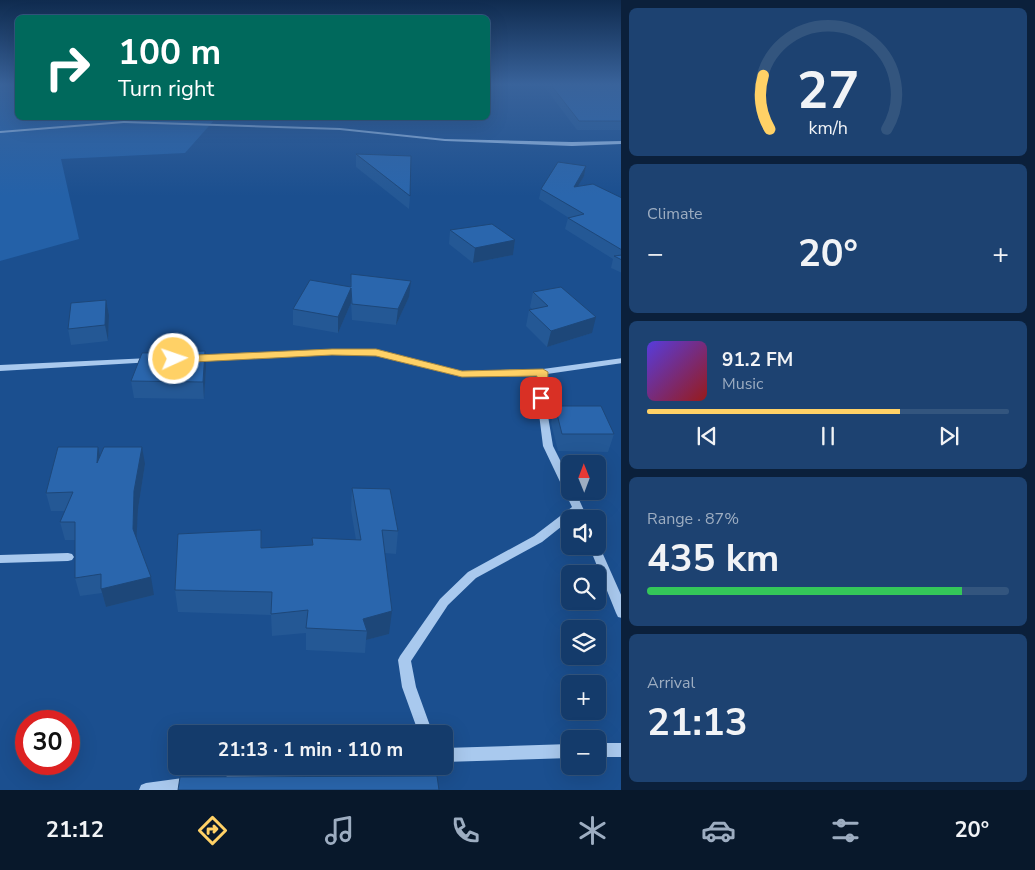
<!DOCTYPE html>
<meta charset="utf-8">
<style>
body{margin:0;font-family:"Nunito Sans",sans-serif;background:#1d4271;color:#f1f3f6;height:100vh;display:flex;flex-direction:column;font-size:19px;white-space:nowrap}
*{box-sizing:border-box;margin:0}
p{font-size:16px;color:#9dadc1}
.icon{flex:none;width:28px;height:28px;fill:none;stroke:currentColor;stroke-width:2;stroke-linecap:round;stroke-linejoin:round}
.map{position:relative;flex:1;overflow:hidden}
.sheet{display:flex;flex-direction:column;gap:8px;padding:8px;background:#0b203b;width:414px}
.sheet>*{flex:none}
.top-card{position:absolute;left:15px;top:15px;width:475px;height:105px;border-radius:8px;box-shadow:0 5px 20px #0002,0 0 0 1px #33557e;background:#00695c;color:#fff;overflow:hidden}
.needle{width:32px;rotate:359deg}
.fabs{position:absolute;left:561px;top:455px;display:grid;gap:10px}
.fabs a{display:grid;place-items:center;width:45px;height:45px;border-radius:8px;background:#143b6b;box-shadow:0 5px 20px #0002,0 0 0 1px #33557e;font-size:25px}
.speed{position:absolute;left:15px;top:710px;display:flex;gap:10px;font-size:25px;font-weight:700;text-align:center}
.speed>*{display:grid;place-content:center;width:65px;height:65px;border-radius:50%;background:#143b6b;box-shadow:0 5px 20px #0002,0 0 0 1px #33557e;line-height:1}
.speed .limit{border:8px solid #d22;background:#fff;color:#111}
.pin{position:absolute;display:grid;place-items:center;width:42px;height:42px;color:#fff;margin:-21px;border-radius:10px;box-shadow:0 2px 8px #0006}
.me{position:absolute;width:55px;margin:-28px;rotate:87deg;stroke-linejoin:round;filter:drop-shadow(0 0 4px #0008)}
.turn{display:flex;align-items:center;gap:18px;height:105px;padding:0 20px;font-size:22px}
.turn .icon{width:65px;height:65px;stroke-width:2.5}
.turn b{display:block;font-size:35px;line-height:42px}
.big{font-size:38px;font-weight:700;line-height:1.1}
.sheet .tile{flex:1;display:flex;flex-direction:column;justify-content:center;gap:8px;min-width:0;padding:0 18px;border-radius:8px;background:#1d4271}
.sheet .dial{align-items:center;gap:0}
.dial svg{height:130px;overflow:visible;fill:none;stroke:#33557e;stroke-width:7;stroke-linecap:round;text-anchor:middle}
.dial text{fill:#f1f3f6;stroke:none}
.song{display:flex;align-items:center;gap:15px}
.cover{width:60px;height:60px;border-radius:8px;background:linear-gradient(135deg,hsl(250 70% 55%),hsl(0 70% 35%))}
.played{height:5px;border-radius:2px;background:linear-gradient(90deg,#ffd166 70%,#33557e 70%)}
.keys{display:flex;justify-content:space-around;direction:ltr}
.heat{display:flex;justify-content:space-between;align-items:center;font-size:28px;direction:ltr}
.charge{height:8px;border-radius:4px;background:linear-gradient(90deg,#34c759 87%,#33557e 0)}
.trip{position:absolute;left:168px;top:725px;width:285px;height:50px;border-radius:8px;background:#143b6b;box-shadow:0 5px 20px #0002,0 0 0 1px #33557e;font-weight:700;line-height:50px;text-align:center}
.menu{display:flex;height:80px;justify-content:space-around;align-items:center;background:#08182b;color:#9dadc1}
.menu .icon{width:35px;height:35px}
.menu .on{color:#ffd166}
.menu b{font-size:22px;color:#f1f3f6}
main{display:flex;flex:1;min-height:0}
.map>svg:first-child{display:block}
.green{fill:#2461a8}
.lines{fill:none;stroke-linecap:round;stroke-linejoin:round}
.minor{fill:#a9c9ee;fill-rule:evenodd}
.wall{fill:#245895}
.shaded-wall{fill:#1d4779}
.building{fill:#2a66ad;stroke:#1d4779}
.route{fill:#ffd166;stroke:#a68842}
</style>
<main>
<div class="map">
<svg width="622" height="790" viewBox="0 0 622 790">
<rect width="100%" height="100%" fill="#1b4f8f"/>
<!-- green -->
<polygon class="green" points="0,85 17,85 18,118 216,118 185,153 61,159 79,239 0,261"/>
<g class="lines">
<!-- minor -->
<g class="minor">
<polygon points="124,121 340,128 445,139 572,142 622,141 622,144 572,146 445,141 340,130 124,123 0,133 0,131"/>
<polygon points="332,350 376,351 462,371 543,369 622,358 622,363 547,374 545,398 553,446 570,480 570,491 575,491 588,519 578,519 576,515 542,542 476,578 448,605 411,661 416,687 433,734 419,734 402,687 398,660 400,656 440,599 468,572 534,536 572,507 543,446 537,398 539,375 462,377 376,355 332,354 193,360 189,358 193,356"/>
<polygon points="150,358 153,358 154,360 153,362 0,371 0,365"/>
<polygon points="598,543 622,597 622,618 618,617 616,613 589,546 598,546"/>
<polygon points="68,553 72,554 74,557 72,560 68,561 0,563 0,555"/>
<rect x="598" y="743" width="24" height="14"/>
<polygon points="570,744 570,758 444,762 444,748"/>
<polygon points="273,766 343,766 341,771 336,773 233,785 228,783 226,778 228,773 233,771"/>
<polygon points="190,777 195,779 197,784 195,789 193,790 139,790 141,785 146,783"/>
</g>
</g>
<!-- wall -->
<g class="wall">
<polygon points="543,85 622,85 622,130 577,130"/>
<polygon points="356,154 410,196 409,209 356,167"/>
<polygon points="586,166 584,176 578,186 622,198 622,273 611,268 613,259 565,229 568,218 569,218 539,199 541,189"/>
<polygon points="450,230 515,240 513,255 473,263 449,244"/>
<polygon points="351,274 409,297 396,325 352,320 351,303 338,333 293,325 293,309 350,287"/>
<polygon points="533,292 592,333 547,347 526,326 529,310 532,309 530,307"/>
<polygon points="106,300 109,315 108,341 71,345 68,329"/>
<polygon points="206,368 204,399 134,398 131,381"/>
<polygon points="555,406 614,434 608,452 558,451 551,423"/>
<polygon points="100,456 145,464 138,509 136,539 154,595 106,607 102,593 80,596 75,578 75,540 65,540 60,522 65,511 51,511 46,493"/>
<polygon points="352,488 398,531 396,554 384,553 389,634 366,640 365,653 306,650 306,633 272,636 271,615 178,612 175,590 261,530 262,548 312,545 312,538 356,540 351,510"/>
</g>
<!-- shaded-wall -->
<g class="shaded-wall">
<polygon points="586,166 584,176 571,198 574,187"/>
<polygon points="515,240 513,255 473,263 475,248"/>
<polygon points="411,281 409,297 396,325 398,309"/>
<polygon points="351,288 351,303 338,333 338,317"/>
<polygon points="106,300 109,315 108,341 105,325"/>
<polygon points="596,317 592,333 547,347 551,331"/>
<polygon points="205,351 206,368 204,399 203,382"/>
<polygon points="98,447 102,465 97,463"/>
<polygon points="142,447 145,464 138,509 136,547 133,529 134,491"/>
<polygon points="151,577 154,595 106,607 101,589"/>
<polygon points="392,611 389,634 366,640 367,631 363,619"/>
</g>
<!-- building -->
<g class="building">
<polygon points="551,85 622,85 622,121 579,121"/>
<polygon points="356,154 411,156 410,196"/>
<polygon points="558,162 586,166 574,187 593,184 622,198 622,250 568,218 584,214 541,189"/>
<polygon points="492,224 515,240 475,248 450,230"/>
<polygon points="622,255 622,260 614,256"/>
<polygon points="351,274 411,281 398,309 352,304 351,288 338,317 293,309 310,280 351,287"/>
<polygon points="561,287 596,317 551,331 529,310 548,306 533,292"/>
<polygon points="106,300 105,325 68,329 71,303"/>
<polygon points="205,351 203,382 131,381 142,353"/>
<polygon points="555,406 601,406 614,434 562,434"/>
<polygon points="58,447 98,447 97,463 104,447 142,447 134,491 133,529 151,577 101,589 101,574 75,578 75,522 60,522 73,492 46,493"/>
<polygon points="352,488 390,489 398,531 382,530 392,611 363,619 367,631 306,628 308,610 271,614 272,592 175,590 178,534 261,530 261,548 313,545 312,538 361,540"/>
<polygon points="437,776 439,790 178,790 180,777"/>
</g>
<!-- sky -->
<linearGradient id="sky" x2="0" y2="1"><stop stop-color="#0f2b4f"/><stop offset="0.43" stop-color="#39639b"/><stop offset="1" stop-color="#39639b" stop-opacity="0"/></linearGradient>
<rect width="622" height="196" fill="url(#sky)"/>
<!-- route -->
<polygon class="route" points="332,349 376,349 462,371 543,369 548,372 547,398 541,401 535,398 537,376 462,377 376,356 332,355 174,363 168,359 174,356"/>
</svg>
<div class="fabs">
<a><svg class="needle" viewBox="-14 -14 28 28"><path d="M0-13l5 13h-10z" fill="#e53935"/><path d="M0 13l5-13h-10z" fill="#9dadc1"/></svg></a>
<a><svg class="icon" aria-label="sound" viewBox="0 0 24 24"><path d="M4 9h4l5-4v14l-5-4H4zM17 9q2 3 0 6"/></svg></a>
<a><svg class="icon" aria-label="search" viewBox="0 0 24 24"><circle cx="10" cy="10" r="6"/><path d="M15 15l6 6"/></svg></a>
<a><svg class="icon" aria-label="layers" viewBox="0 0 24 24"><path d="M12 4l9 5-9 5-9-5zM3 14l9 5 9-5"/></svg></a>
<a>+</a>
<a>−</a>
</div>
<div class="speed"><div class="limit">30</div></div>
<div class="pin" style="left:541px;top:398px;background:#d93025"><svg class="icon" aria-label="arrive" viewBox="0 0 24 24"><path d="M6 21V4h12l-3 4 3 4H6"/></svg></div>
<svg class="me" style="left:174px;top:359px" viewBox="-20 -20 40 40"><circle r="17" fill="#ffd166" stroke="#fff" stroke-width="3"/><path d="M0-11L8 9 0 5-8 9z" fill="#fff"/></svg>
<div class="trip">21:13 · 1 min · 110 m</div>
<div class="top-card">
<div class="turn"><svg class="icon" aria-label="right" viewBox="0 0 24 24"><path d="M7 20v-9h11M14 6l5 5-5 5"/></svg><div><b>100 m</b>Turn right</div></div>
</div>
</div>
<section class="sheet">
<div class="tile dial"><svg viewBox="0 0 100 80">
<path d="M14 69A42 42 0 1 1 86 69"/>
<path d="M14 69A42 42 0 0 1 10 36" stroke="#ffd166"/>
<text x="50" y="56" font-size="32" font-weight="700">27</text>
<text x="50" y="72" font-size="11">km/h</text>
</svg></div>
<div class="tile"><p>Climate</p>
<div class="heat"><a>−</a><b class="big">20°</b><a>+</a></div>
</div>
<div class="tile">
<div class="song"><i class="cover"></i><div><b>91.2 FM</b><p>Music</p></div></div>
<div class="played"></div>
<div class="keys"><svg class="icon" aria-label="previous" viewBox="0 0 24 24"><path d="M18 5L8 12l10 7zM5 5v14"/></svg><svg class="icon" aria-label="pause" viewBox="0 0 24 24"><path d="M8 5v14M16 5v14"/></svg><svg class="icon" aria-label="next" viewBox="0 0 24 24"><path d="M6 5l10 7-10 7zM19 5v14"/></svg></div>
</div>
<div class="tile"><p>Range · 87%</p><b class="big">435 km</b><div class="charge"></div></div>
<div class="tile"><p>Arrival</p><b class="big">21:13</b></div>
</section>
</main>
<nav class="menu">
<b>21:12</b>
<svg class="icon on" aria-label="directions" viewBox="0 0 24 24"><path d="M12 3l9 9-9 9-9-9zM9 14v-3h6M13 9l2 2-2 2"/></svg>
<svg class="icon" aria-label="music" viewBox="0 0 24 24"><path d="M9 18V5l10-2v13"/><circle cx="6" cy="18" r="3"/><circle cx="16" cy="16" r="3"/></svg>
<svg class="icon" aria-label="phone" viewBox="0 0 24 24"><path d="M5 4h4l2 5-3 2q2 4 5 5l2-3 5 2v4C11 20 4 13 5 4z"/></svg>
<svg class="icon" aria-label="climate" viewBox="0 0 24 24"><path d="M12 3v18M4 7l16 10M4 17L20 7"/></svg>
<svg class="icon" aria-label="car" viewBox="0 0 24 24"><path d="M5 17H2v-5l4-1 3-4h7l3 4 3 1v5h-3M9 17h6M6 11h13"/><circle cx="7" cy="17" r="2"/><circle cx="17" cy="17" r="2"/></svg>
<svg class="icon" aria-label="filters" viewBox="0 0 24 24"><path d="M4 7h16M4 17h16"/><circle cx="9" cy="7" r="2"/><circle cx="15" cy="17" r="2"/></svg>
<b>20°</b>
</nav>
